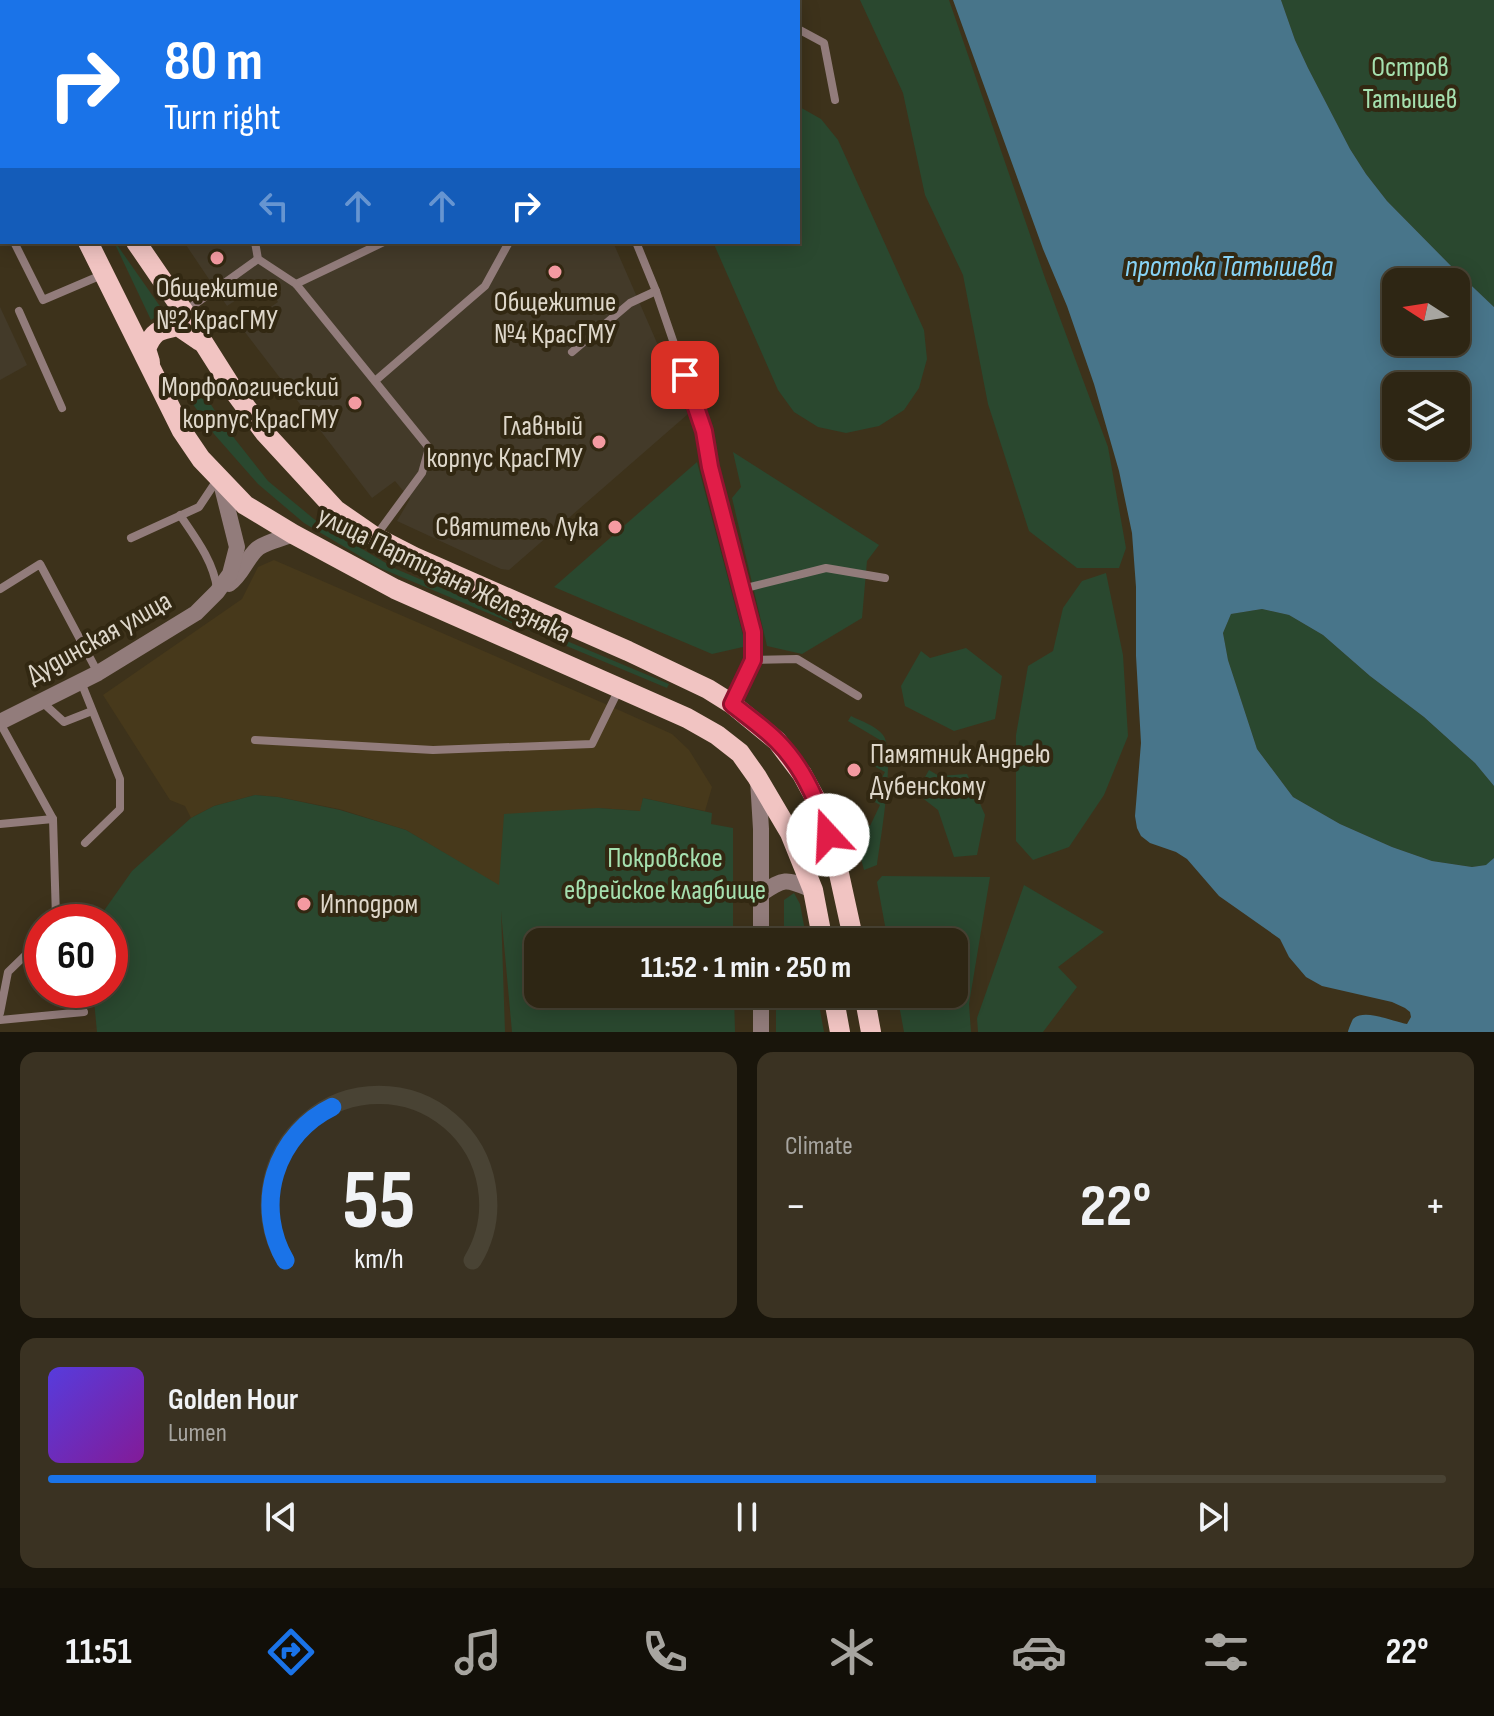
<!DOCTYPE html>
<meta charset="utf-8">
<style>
body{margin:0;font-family:"Sofia Sans Condensed",sans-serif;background:#3a3222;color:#f1f3f6;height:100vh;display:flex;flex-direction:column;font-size:30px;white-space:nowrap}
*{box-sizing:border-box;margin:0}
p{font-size:26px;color:#a7a5a0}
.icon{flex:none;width:44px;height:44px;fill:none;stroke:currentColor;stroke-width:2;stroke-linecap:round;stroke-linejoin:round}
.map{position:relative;height:1032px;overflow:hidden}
.side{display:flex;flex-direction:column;gap:20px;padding:20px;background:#19150b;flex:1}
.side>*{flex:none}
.top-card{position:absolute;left:0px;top:0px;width:800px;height:244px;box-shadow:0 4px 20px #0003,0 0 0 2px #494334;background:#1a73e8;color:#fff;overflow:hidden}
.needle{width:52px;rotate:282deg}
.tools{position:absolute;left:1382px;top:268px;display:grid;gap:16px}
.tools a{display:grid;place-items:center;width:88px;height:88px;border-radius:16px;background:#2e2614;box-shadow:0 4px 20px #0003,0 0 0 2px #494334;font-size:40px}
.speed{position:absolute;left:24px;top:904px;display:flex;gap:16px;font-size:40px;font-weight:700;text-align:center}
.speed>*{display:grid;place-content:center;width:104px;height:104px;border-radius:50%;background:#2e2614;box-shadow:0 4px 20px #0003,0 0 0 2px #494334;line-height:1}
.speed .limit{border:12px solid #d22;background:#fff;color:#111}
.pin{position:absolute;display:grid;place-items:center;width:68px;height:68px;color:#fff;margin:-34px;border-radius:16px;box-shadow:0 4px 12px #0006}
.me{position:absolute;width:88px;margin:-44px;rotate:340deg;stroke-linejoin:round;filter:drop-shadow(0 0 6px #0008)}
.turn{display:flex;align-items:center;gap:28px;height:168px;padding:0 32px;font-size:36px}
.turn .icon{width:104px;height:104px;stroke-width:2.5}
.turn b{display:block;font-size:56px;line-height:68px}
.lanes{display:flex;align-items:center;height:76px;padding:0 32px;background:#0003;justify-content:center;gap:40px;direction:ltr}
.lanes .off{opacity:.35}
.big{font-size:60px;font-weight:700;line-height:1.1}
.side .card{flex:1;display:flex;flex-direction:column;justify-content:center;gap:12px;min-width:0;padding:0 28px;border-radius:16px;background:#3a3222}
.side .dial{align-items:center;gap:0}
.dial svg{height:208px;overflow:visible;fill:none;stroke:#494334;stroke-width:7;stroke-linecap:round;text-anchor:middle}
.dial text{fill:#f1f3f6;stroke:none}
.song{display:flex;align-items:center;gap:24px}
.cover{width:96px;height:96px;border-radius:12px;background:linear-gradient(135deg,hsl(250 70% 55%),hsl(290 70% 35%))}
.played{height:8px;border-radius:4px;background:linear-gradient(90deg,#1a73e8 75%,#494334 75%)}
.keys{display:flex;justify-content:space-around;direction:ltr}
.heat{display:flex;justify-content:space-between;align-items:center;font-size:44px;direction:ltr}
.side .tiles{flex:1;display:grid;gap:20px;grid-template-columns:1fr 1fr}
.card:last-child{grid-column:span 2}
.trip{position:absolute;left:524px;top:928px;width:444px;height:80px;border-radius:16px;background:#2e2614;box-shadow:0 4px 20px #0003,0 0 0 2px #494334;font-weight:700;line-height:80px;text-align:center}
.menu{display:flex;height:128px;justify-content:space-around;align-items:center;background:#120f08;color:#a7a5a0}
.menu .icon{width:56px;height:56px}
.menu .selected{color:#1a73e8}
.menu b{font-size:36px;color:#f1f3f6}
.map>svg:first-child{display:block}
.built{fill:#47391b}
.education{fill:#433a29}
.green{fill:#2a482f}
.water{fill:#48758a;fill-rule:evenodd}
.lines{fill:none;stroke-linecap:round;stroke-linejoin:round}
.service{stroke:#927c7b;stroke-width:8}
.minor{stroke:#927c7b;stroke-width:16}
.tertiary{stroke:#927c7b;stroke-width:16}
.primary{stroke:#f1c4c2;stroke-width:20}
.route-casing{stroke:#92132f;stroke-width:20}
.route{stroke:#e11d48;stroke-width:14}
.poi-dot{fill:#f49aa1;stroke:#322812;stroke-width:3}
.labels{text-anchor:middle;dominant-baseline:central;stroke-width:8;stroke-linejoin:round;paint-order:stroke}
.park-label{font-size:28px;fill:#a5e0af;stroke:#322812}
.poi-label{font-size:28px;fill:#ded7ca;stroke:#322812;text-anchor:end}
.street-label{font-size:28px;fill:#ded7ca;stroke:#322812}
.water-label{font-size:30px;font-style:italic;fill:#87d3f6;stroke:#322812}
</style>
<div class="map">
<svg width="1494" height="1032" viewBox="0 0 1494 1032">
<rect width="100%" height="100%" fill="#3d321b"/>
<!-- built -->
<polygon class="built" points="274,560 610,706 672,734 689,750 712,787 705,811 643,798 641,811 598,808 499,886 406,830 339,809 278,797 255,795 214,806 191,818 185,806 170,800 103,695 242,599 258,567"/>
<!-- education -->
<g class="education">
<polygon points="184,242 613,242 688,414 509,570 501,569 397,521 410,499 395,481 372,498 241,327 278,302 265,281 227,306"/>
<polygon points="0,307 27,365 0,380"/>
</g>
<!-- green -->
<g class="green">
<polygon points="860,0 949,0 1045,278 1108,447 1126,548 1119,568 1077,568 1029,531 988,404 963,275 925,195 903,93"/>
<polygon points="1281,0 1494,0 1494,307 1455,270 1387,201 1366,174 1350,149 1308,68 1295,40"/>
<polygon points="798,106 821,119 838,140 924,330 927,359 919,388 904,410 879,426 846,433 818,427 794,412 778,390 713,242 798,242"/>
<polygon points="114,242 115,242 164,312 151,320"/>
<polygon points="198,385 227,429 268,481 320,524 396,569 669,684 667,688 380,568 304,523 258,484 214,434 185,393"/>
<polygon points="733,452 879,545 867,561 862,618 802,654 767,646 732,498 741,487"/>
<polygon points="697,462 743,635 743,647 712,654 554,587"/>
<polygon points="1106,573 1123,655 1128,736 1104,795 1069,847 1033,860 1016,841 1016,735 1028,666 1053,651 1063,608 1082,581"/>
<polygon points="1262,609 1289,615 1323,635 1370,676 1424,717 1475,763 1494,786 1494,858 1487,865 1472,867 1432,861 1392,847 1340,824 1293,797 1257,749 1228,660 1223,633 1231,614"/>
<polygon points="966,648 1002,676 995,719 954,731 905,706 901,686 921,651 930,658"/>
<path d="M851 716C861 721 876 726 883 735 896 752 880 842 877 865L864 870 852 825 864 823 870 826 880 805 866 797 869 791 874 793 885 772 868 763 880 740 848 721Z"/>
<polygon points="929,770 939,776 967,774 985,815 977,855 954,857 938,810 916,793"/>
<polygon points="255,795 278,797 340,810 406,830 499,885 504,814 598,808 640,811 643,798 712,813 711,824 733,828 733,942 538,942 538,994 734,994 735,1032 512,1032 501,911 505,1032 97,1032 93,990 110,990 110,922 96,922 132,871 191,818 214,806"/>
<polygon points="882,876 990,877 969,1004 971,1032 904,1032 897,994 954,994 954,942 888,942 877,882"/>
<polygon points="1024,885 1104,932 1058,967 1077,987 1043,1032 978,1032 977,1018"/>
<polygon points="794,893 800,904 807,942 784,942 784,900"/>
<polygon points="776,994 817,994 824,1032 776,1032"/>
</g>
<!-- water -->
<path class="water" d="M953 0H1281L1295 40 1308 68 1350 149 1366 174 1387 201 1455 270 1494 307V786L1475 763 1424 717 1370 676 1323 635 1289 615 1262 609 1231 614 1223 633 1228 660 1257 749 1293 797 1340 824 1392 847 1432 861 1472 867 1486 865 1494 858V1032H1348C1348 1030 1352 1021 1353 1019 1364 1008 1394 1022 1407 1024L1411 1017 1410 1012 1405 1008 1392 1002 1322 986 1306 977 1289 957 1280 939 1219 896 1187 859 1176 852 1150 843 1141 836 1137 828 1135 816 1141 743 1136 656V587L1132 533 1119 471 1094 384 1067 306 1043 249ZM1396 282H1456V342H1396ZM1396 386H1456V446H1396Z"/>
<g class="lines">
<!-- service -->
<g class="service">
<polyline points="542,0 542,2"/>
<polyline points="442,2 447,0"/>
<polyline points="798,29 824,43 835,100"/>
<polyline points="0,227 2,229"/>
<polyline points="14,242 43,300 104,274"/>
<polyline points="255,242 258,259 296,284 429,448 422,473 375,537"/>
<polyline points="636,242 656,291 704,431 710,467 753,632 753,660 733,703"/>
<polyline points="296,284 384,242"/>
<polyline points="19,311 62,408"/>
<polyline points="184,312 258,259"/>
<polyline points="572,352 630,303 656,291"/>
<polyline points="375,381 485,286 508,244 508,242"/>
<path d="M180 515C195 537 214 562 217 589"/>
<polyline points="131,538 199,507 219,477"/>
<polyline points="0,589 40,564 98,673"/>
<polyline points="742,589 826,568 885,578"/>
<polyline points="753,660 797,659 858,696"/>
<polyline points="81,682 120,779 120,809 85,843"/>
<polyline points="41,701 64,722 92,711"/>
<polyline points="0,723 53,819 56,918 55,922"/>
<polyline points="255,740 433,750 592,744 619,689"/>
<polyline points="0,824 53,819"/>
<polyline points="0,1013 8,972 42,939"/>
<polyline points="0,1020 84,1012"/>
</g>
<!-- minor -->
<g class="minor">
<polyline points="758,780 761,829 761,942"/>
<path d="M762 893C786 877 786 879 813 890"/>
<polyline points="761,994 761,1032"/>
</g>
<!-- tertiary -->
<g class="tertiary">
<polyline points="0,132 2,133"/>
<path d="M229 584C242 575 246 559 257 549 263 543 284 538 293 534"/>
<polyline points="0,722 98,673 196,613 217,592 230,574 237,547 220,479"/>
</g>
<!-- primary -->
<g class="primary">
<polyline points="11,0 12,2"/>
<polyline points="0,60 2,64"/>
<polyline points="88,242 182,431 201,459 245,505 293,534 395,589 687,718 717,735 740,753 757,777 790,833 813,890 823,942"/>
<polyline points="136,242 184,312 234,391 265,433 336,510 375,537 414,557 628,651 708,689 732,704 777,741 802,774 821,809 836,860 854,942"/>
<path d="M150 362 146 349C154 330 159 330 178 326L200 341"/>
<polyline points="833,994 840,1032"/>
<polyline points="864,994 871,1032"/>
</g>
</g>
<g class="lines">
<!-- route casing -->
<g class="route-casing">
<path id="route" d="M685 375 704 431 710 467 753 632V660L732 704C747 716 763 727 777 741 802 766 818 801 828 835"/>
</g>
<!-- route -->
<use href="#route" class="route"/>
</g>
<!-- markers -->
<g class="poi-dot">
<circle cx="217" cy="258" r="8"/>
<circle cx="555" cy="272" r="8"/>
<circle cx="355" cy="403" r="8"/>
<circle cx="599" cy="442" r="8"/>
<circle cx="615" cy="527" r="8"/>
<circle cx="854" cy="770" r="8"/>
<circle cx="304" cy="904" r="8"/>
</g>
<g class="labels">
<!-- park labels -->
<g class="park-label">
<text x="1410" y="67">Остров<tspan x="1410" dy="32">Татышев</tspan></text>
<text x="665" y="858">Покровское<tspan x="665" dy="32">еврейское кладбище</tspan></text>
</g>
<!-- poi labels -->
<g class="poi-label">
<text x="217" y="288" text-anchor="middle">Общежитие<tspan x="217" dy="32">№2 КрасГМУ</tspan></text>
<text x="555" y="302" text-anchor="middle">Общежитие<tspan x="555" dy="32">№4 КрасГМУ</tspan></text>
<text x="339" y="387">Морфологический<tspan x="339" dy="32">корпус КрасГМУ</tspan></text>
<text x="583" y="426">Главный<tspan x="583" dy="32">корпус КрасГМУ</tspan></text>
<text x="599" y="527">Святитель Лука</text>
<text x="870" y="754" text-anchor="start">Памятник Андрею<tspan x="870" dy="32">Дубенскому</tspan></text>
<text x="320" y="904" text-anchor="start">Ипподром</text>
</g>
<!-- street labels -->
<g class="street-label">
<text transform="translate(444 575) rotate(26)">улица Партизана Железняка</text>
<text transform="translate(99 638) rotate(-29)">Дудинская улица</text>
</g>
<!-- water labels -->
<g class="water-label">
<text x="1229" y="267">протока Татышева</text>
</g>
</g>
</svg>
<div class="tools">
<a><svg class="needle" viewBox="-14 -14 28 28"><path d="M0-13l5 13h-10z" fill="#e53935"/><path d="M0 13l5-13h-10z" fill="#a7a5a0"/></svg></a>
<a><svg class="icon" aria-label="layers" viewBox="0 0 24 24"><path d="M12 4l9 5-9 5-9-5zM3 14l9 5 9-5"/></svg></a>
</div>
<div class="speed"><div class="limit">60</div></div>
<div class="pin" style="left:685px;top:375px;background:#d93025"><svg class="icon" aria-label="arrive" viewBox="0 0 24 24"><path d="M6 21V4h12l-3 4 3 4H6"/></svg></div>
<svg class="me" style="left:828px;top:835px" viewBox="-20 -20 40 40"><circle r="19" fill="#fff"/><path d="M0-13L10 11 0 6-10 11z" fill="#e11d48"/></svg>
<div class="trip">11:52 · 1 min · 250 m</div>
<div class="top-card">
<div class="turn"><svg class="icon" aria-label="right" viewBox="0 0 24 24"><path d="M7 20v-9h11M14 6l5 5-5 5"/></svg><div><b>80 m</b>Turn right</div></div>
<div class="lanes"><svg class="icon off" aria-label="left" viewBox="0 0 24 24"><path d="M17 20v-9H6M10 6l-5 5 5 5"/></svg><svg class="icon off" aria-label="ahead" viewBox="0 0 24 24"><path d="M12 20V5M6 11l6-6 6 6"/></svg><svg class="icon off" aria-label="ahead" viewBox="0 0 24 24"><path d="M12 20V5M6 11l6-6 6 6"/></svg><svg class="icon" aria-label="right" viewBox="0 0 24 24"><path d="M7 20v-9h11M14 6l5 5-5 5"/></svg></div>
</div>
</div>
<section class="side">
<div class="tiles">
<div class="card dial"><svg viewBox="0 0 100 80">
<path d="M14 69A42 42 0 1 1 86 69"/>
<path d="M14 69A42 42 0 0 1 32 10" stroke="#1a73e8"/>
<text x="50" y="56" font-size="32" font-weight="700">55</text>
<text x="50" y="72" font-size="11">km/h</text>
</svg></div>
<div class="card"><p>Climate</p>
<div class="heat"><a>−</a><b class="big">22°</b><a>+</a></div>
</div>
<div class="card">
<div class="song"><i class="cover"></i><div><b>Golden Hour</b><p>Lumen</p></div></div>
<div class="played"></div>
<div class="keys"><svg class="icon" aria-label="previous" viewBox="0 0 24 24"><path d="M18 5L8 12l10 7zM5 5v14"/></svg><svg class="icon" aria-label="pause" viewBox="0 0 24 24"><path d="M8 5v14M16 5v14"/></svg><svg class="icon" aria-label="next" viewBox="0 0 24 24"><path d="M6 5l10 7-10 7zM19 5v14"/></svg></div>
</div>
</div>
</section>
<nav class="menu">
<b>11:51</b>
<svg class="icon selected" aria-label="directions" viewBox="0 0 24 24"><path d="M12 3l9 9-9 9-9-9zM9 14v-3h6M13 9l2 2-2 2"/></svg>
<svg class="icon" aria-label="music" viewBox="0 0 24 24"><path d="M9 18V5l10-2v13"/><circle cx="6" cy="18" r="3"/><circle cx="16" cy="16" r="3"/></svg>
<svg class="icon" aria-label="phone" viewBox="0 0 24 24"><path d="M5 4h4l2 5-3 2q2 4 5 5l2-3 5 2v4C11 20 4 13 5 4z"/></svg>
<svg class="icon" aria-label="climate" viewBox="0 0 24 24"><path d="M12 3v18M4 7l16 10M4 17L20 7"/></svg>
<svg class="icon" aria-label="car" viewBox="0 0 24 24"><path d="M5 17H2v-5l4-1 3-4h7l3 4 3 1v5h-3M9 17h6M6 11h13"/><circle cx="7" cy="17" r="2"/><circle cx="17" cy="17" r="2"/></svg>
<svg class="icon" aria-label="filters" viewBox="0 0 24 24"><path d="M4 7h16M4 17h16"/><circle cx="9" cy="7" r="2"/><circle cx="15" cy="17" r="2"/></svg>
<b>22°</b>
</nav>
